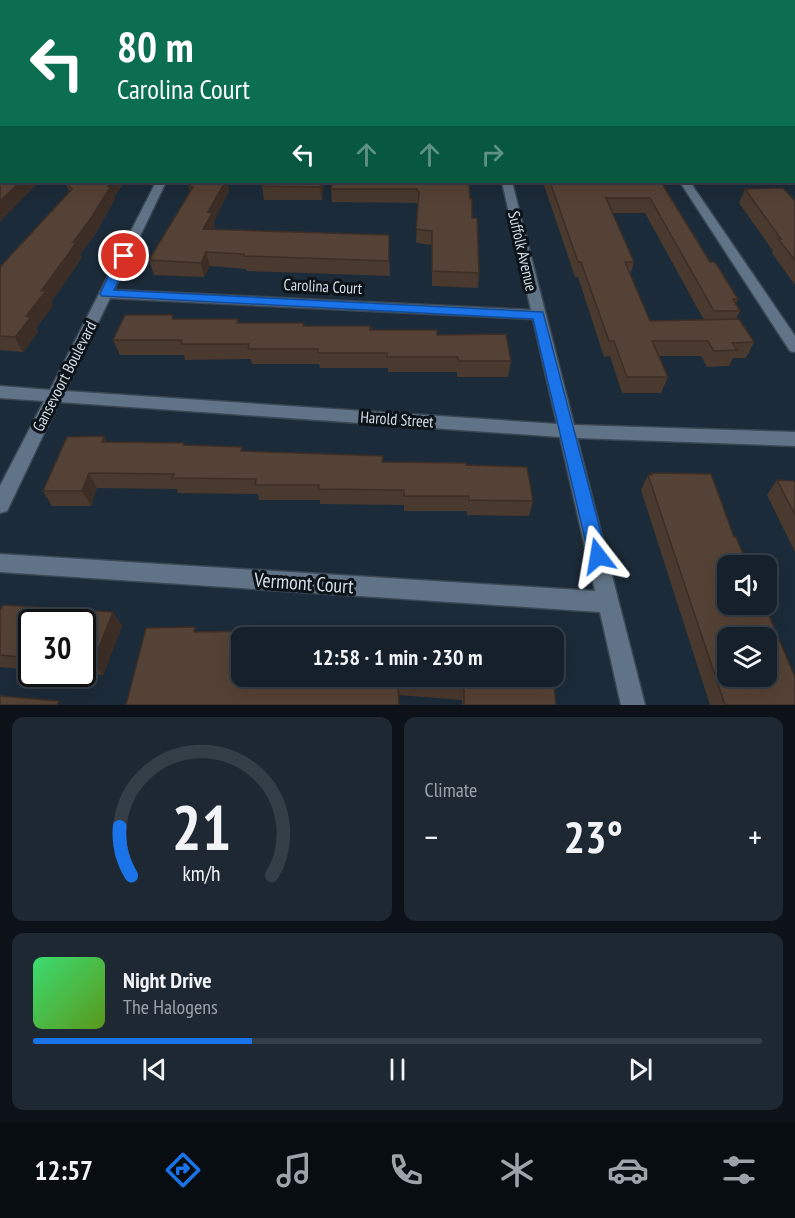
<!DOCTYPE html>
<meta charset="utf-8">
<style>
body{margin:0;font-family:"PT Sans Narrow",sans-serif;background:#1e2833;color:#f1f3f6;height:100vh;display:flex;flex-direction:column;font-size:22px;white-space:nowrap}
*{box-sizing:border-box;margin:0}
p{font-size:20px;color:#9da3a9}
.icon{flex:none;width:33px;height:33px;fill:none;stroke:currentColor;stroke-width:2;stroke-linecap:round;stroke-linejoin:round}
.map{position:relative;height:705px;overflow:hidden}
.side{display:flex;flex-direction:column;gap:12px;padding:12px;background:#0c1218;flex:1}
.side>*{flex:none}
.guide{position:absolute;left:0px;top:0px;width:795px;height:183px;box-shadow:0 6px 24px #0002,0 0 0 2px #343e47;background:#0b6e4f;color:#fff;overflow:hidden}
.buttons{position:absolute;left:717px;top:555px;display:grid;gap:12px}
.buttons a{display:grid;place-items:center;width:60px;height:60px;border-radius:12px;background:#15202b;box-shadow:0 6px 24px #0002,0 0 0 2px #343e47;font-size:30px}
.speed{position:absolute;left:18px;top:609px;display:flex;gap:12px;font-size:30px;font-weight:700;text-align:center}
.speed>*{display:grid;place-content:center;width:78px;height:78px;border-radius:50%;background:#15202b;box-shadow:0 6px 24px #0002,0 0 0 2px #343e47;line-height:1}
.speed .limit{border:3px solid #111;border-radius:9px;background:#fff;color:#111}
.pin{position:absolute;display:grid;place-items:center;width:51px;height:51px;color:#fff;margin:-26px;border:3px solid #fff;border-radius:50%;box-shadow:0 2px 6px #0007}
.me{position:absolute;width:66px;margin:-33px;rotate:346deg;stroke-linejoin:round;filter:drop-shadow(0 0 4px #0008)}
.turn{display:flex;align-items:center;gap:21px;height:126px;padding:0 18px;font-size:27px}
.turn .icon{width:78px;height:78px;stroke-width:2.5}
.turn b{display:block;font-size:42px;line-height:51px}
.lanes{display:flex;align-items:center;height:57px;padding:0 18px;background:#0003;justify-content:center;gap:30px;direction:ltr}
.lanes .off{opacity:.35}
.big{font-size:45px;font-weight:700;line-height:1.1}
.side .widget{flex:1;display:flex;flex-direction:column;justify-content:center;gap:9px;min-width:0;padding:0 21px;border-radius:12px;background:#1e2833}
.side .dial{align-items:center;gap:0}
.dial svg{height:156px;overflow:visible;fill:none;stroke:#343e47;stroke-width:7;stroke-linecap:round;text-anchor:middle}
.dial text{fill:#f1f3f6;stroke:none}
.song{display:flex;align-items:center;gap:18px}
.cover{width:72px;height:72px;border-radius:9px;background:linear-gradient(135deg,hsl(140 70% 55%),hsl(90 70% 35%))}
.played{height:6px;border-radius:3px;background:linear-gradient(90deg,#1a73e8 30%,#343e47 30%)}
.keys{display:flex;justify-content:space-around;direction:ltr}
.heat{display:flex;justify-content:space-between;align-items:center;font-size:33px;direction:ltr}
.side .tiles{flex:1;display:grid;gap:12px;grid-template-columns:1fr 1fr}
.widget:last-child{grid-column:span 2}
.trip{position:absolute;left:231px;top:627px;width:333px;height:60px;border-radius:12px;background:#15202b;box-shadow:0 6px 24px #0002,0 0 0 2px #343e47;font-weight:700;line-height:60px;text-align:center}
.tabs{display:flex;height:96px;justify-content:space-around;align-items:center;background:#080d11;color:#9da3a9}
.tabs .icon{width:42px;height:42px}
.tabs .active{color:#1a73e8}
.tabs b{font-size:27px;color:#f1f3f6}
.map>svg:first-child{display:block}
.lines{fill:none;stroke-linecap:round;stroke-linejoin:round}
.minor-casing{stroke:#3a4855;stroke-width:3}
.minor{fill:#617487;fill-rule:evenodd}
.wall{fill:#49392e;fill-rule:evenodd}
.shaded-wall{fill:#3c2e26}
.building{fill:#554236;stroke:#3c2e26;stroke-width:1.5;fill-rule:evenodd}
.route{fill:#1a73e8;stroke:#114b97;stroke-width:1.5}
.labels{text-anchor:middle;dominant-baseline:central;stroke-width:6;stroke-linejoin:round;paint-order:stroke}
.street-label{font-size:16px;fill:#d5dfe8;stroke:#0c1319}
.near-street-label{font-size:20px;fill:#d5dfe8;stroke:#0c1319}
</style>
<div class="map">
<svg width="795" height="705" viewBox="0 0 795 705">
<rect width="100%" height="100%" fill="#1c2b39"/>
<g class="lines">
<!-- minor casing -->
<g class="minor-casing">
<g id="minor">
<polygon points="62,0 75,0 58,2"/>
<polygon points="126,0 132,0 125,2"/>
<polygon points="249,0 255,0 248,2"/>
<polygon points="460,0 466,0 467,2 461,2"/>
<polygon points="475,0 499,2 476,2"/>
<rect x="0" y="7" width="2" height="4"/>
<polygon points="0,35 2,35 0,40"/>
<polygon points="2,129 2,137 0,137 0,130"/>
<rect x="0" y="147" width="2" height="7"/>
<rect x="794" y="166" width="1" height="6"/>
<path d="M156 182H166L114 290 531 310 502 182H512L574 425 795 432V446L577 438 645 705H621L600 612 0 572V554L595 591 560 437 59 402 7 511 0 513V486L44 401 0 398V386L50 390ZM110 298 533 319 557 424 65 391Z"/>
<polygon points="680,182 690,182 795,336 795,352 790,351"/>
</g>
</g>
<!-- minor -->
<use href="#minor" class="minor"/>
</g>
<!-- wall -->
<g class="wall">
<polygon points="794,26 795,27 795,78 794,77"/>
<polygon points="794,98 795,98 795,164 794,165"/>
<polygon points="67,182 125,182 114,196 115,199 94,236 80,254 82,257 77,265 51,302 53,306 36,328 38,332 23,352 0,350 0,267 69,192 66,183"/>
<polygon points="227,182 229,191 214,221 215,226 214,229 389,235 390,276 247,271 246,269 210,266 204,277 154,275 149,260 190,192 189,187"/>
<polygon points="324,182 322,200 264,200 262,186"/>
<polygon points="467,182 479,273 478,288 432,286 432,245 416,243 418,205 417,205 417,203 332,202 331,189"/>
<path d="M543 182H665L664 186 710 262 738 299 736 304 740 311 736 319 754 342 746 358H733L729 366 707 367 701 356H659L668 377 661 393H622L610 356 604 357 578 277H575ZM612 213H645L704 320 650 321 630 276 634 262Z"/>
<polygon points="745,189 795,201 795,285 772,253 773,251 739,203"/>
<polygon points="175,319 238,319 239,323 437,335 511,361 508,377 457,377 457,372 388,372 388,368 320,368 319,364 252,364 251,359 185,360 184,355 120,355 113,340"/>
<polygon points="107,442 185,446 243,452 383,462 466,465 533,501 529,516 467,515 467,511 404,511 404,505 320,504 320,500 259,500 258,494 178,493 177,489 97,488 91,506 52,506 43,491"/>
<polygon points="651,473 734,537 795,705 710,705 641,490 648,475 650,475"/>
<polygon points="777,480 795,481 795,552 767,495"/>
<polygon points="0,611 113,612 122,626 103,675 82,673 82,622 32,622 32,670 0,667"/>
<polygon points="262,631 264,638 242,638 553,676 556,705 462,705 462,700 399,695 126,705 197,632"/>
</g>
<!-- shaded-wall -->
<g class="shaded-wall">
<polygon points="2,81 2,97 0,99 0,82"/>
<polygon points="20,182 39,182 0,222 0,201"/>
<polygon points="111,182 125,182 114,196 115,199 94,236 80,254 82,257 77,265 51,302 53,306 36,328 38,332 23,352 15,337 41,291"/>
<polygon points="220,182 227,182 229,191 214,221 215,226 207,243 203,229 208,212"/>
<polygon points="321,182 324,182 322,200 320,187"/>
<polygon points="206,252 210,266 204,277 201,263"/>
<polygon points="104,436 111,451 102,442"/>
<polygon points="89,473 97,488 91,506 82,491"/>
<polygon points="113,612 122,626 103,675 93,662"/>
</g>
<!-- building -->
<g class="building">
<polygon points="135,0 221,0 220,2 133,2"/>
<polygon points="270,0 447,0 447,2 269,2"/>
<polygon points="489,0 559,0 560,2 490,2"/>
<polygon points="794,26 795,27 795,62 794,61"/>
<polygon points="2,55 2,81 0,82 0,56"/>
<polygon points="794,98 795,98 795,152 794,151"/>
<polygon points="0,151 2,152 2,182 20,182 0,201"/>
<polygon points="67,182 111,182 108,186 111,186 89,221 73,242 76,242 71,250 41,291 46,291 26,316 31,317 15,337 0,336 0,267 72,189 66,183"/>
<polygon points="192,182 225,182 208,212 212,213 203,229 389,235 389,261 244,256 244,254 206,252 201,263 149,260 193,187 189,187"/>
<polygon points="263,182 321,182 320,187 262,186"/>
<polygon points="332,182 467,182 469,183 470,199 472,199 472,218 477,218 479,273 432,271 432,231 416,229 419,192 417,191 417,189 331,189"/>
<polygon points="550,182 661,182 710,262 715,262 738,299 733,299 740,311 714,311 650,198 606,198 634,262 625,262 650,321 739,319 754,342 732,343 737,350 714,351 708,341 652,341 668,377 627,377 614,341 609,341 581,262 578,262"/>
<polygon points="783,188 795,201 795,260 778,239 781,239 745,189"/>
<polygon points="125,315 173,315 172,319 238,319 237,323 304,323 303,326 370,326 370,330 437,330 437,335 506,334 511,361 459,361 458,357 387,357 387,353 318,353 318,349 248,349 249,344 181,344 182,340 113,340"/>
<polygon points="104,436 102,442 184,443 183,445 242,447 241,451 383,456 382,462 466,463 466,465 527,467 533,501 469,500 469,496 404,496 404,490 318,489 319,485 255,485 256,479 172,478 174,474 89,473 82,491 43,491 67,437"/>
<path d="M651 473 711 474 734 537H736L748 566H728V604H764L795 677V705H725L648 475H652ZM728 638H766V676H728Z"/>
<polygon points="777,480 795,481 795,515"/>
<polygon points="3,605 113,612 93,662 82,661 82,622 32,622 32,658 0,655 0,611"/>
<polygon points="195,627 194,632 262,631 261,638 242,638 242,676 553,676 556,705 464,705 464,687 398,682 399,705 126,705 146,628"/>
<polygon points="456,635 493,638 456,638"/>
<polygon points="330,637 330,638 291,638"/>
<polygon points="0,696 59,701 57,705 0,705"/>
</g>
<!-- route -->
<polygon class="route" points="124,253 130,256 114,290 543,312 607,556 604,562 598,565 591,562 589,556 533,319 102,296 100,294 118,256"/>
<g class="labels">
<!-- street labels -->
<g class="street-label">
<text transform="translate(523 251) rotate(77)">Suffolk Avenue</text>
<text transform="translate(323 286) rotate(3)">Carolina Court</text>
<text transform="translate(64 376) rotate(-63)">Gansevoort Boulevard</text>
<text transform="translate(397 419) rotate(4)">Harold Street</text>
</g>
<!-- near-street labels -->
<g class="near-street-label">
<text transform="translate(304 583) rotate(4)">Vermont Court</text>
</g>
</g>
</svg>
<div class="buttons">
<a><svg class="icon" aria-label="sound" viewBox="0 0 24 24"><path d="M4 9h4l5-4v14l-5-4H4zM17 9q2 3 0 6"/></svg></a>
<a><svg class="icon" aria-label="layers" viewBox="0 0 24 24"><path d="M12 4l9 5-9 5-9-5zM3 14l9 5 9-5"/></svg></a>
</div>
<div class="speed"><div class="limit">30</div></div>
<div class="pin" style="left:124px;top:256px;background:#d93025"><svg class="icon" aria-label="arrive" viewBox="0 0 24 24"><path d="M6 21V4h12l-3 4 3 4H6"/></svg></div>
<svg class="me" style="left:598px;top:556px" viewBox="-20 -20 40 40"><path d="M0-17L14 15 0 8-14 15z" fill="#1a73e8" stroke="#fff" stroke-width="4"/></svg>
<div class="trip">12:58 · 1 min · 230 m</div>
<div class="guide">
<div class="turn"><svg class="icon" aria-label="left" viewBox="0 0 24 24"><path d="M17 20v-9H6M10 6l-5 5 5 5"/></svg><div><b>80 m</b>Carolina Court</div></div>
<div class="lanes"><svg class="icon" aria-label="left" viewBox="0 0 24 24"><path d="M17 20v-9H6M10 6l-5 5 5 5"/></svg><svg class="icon off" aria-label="ahead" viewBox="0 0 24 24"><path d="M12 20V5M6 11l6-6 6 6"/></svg><svg class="icon off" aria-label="ahead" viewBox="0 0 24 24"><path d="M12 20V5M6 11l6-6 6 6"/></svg><svg class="icon off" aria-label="right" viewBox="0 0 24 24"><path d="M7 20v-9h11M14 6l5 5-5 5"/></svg></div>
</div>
</div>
<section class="side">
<div class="tiles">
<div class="widget dial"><svg viewBox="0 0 100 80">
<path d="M14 69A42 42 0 1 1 86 69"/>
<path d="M14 69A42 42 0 0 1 8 44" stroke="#1a73e8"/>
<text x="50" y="56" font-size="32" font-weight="700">21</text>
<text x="50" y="72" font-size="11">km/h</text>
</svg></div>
<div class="widget"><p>Climate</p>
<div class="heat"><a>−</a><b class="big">23°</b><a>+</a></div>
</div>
<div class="widget">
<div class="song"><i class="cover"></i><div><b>Night Drive</b><p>The Halogens</p></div></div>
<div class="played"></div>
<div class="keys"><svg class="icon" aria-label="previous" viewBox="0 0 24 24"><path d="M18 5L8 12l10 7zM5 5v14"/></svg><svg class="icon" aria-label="pause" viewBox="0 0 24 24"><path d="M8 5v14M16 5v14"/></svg><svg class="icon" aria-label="next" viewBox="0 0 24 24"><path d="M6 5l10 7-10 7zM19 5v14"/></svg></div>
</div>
</div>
</section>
<nav class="tabs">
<b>12:57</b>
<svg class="icon active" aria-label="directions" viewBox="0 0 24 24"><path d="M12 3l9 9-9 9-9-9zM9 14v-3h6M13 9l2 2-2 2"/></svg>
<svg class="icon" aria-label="music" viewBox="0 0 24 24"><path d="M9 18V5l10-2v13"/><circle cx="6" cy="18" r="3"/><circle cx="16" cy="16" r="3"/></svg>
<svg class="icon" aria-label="phone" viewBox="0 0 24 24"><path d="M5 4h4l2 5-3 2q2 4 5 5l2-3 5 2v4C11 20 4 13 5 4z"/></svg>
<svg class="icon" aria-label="climate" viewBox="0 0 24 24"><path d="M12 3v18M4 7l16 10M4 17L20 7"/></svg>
<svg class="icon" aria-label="car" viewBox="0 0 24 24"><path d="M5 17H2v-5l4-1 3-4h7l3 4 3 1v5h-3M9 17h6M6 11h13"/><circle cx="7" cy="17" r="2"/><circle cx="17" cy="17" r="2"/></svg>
<svg class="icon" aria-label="filters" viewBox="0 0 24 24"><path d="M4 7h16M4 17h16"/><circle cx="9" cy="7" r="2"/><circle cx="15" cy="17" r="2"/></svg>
</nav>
